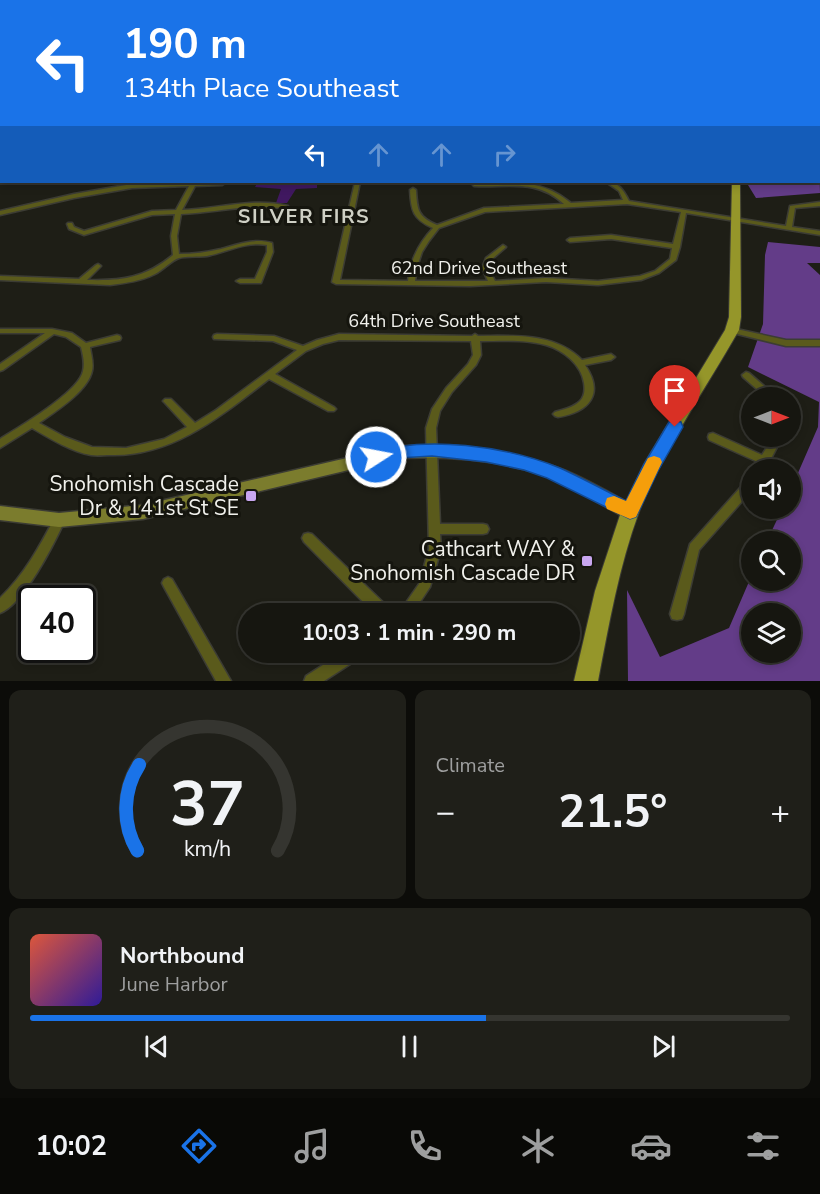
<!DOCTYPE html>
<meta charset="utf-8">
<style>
body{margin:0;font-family:"Nunito Sans",sans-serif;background:#1f1f19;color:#f1f3f6;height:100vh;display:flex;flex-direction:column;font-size:22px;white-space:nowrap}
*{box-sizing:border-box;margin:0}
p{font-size:20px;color:#9e9f9f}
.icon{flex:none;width:33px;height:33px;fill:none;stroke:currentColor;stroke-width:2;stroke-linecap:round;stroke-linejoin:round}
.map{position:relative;height:681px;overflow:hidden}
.sheet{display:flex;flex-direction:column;gap:9px;padding:9px;background:#0c0c09;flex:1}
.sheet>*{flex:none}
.banner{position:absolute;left:0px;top:0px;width:820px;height:183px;box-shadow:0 3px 9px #0003,0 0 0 2px #353530;background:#1a73e8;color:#fff;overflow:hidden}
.needle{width:39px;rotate:90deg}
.fabs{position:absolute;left:741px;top:387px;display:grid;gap:12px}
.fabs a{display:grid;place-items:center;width:60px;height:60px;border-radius:50%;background:#161610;box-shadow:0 3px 9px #0003,0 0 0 2px #353530;font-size:30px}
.speed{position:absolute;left:18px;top:585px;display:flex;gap:12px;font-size:30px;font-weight:700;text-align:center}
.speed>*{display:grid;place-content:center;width:78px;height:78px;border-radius:50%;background:#161610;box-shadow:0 3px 9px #0003,0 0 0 2px #353530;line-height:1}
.speed .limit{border:3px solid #111;border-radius:9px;background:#fff;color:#111}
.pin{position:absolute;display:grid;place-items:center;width:51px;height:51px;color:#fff;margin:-62px -26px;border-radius:50% 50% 50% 0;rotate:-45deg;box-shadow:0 0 6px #0007}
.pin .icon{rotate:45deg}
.me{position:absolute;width:66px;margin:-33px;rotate:79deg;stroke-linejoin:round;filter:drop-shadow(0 0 4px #0008)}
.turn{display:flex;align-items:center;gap:21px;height:126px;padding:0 24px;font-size:27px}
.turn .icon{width:78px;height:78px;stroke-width:2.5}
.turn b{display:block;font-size:42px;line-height:51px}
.lanes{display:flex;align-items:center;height:57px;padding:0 24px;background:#0003;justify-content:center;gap:30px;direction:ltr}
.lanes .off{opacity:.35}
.big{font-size:45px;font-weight:700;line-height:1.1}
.sheet .widget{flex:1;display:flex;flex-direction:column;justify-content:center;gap:9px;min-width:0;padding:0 21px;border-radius:12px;background:#1f1f19}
.sheet .dial{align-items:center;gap:0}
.dial svg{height:156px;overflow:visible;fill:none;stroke:#353530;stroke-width:7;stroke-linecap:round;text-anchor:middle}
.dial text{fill:#f1f3f6;stroke:none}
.song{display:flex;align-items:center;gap:18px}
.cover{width:72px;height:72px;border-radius:9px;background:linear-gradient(135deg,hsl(10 70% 55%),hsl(250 70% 35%))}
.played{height:6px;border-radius:3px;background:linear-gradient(90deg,#1a73e8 60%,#353530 60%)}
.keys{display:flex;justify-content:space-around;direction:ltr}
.heat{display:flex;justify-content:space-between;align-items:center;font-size:33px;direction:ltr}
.sheet .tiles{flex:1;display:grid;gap:9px;grid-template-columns:1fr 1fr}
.widget:last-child{grid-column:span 2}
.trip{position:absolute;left:238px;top:603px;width:342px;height:60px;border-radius:30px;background:#161610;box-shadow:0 3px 9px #0003,0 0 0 2px #353530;font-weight:700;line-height:60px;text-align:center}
.menu{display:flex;height:96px;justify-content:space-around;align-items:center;background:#090906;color:#9e9f9f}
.menu .icon{width:42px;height:42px}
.menu .on{color:#1a73e8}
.menu b{font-size:27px;color:#f1f3f6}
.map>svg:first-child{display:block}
.green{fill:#401860}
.forest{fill:#633c88;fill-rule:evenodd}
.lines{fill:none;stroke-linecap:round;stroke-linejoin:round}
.street-casing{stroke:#3c3c34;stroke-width:3}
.secondary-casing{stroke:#3c3c34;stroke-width:3}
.primary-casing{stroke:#3c3c34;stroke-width:2}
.street{fill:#5a5a1b;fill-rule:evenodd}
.secondary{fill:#7b7c2d;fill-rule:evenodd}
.primary{fill:#95962a;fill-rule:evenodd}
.route{fill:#1a73e8;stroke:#114b97;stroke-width:1.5}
.slow{fill:#f59e0b}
.poi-dot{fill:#c8a6ef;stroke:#15150e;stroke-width:2}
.labels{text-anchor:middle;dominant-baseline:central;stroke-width:6;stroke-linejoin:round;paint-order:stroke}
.street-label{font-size:18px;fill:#f1f1ec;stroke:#15150e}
.far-district-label{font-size:20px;font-weight:bold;letter-spacing:1.5px;fill:#cfd0c5;stroke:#15150e}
.near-poi-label{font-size:21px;fill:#f1f1ec;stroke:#15150e;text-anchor:end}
</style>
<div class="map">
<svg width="820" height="681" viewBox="0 0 820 681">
<rect width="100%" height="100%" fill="#1e1e16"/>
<!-- green -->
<polygon class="green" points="258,182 317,182 317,188 296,189 287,203 276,203 281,189 255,187"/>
<!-- forest -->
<g class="forest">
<polygon points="819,160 820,193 756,198 748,185 819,182"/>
<path d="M768 242 820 247V263H807L820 275V681H628L627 590 660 657 729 628 751 577 752 580H790V542L767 541 782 509 790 508 791 489 818 427 819 402 748 367 763 324 765 255ZM752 614H790V652H752Z"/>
</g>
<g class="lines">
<!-- street casing -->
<g class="street-casing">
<g id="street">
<rect x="819" y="94" width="1" height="2"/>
<rect x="819" y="146" width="1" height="2"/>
<path d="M190 182H223L225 183 222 185 195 186 182 210C217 209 254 197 288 206V208C275 208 262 206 249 207 226 209 204 213 181 214L177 236 179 254C193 254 208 252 221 249 239 244 254 238 272 243L273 252 261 283H240L236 281 240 279H255L267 252V245C247 241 226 252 207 256 199 257 186 256 179 258 172 260 163 270 155 274 141 281 126 283 110 285L0 280V276L79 279 96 265 98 264 101 266 87 280C122 281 145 278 173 255L171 236 175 214 152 215 84 235 69 229 67 224 68 223H72L74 227 84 231 152 211 176 210 189 186 132 188 74 198 0 215V211L74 194 132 184Z"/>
<path d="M355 182H360L340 280 408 281C410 260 419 243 433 228 413 219 411 211 410 190L413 188 416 190C417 210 418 217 437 225L484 208 564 204C536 178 508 188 474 186L473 185 476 183C511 181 542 179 571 203L623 200 619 191 606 182C618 181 624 191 629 201L786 226 790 206 820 202V206L795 208 792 227 820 231V235L686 213 680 247 676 260 659 273 641 280 598 285 546 282 470 286 336 284 332 282ZM627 204 681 212 673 244 611 235 570 238 567 240 570 242 611 239 672 248 670 259 655 271 640 276 598 281 546 278 495 281 488 268 491 260 506 247 503 245 486 258 482 268 488 281H415L417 267 422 252 429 241 439 228 485 212Z"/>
<polygon points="729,328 732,328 786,340 820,340 820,346 786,346 729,332 728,330"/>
<path d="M0 329H52L72 333 86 343 117 335 120 336 121 338 120 340 90 347C91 355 94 363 92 371 88 391 55 412 39 423L65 437 92 447 126 448 164 439 187 427 165 403 163 401 165 399H171L195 423 216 410 297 350 273 341 214 339 213 337 214 335 217 334 274 336 303 346 317 340 339 334 472 336 475 334 478 336C514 336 554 332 582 360L611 354 615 357 611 360 585 365C605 394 589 412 558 417L555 416 553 414 555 412C564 409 573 408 580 401 585 396 585 389 584 383 581 364 563 350 546 345 525 339 501 341 480 341L481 355 476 365 452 392 440 411 436 428 440 524H483L487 525 489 529 487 533 483 534H440L441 549 430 587 412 614H398L419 584 429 549 426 428 432 409 446 388 468 364 473 355 471 341 339 340 323 344 306 351 275 374 334 407 336 409 334 411H328L269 379C222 415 173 457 110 455 104 455 97 456 91 455 72 452 49 438 32 428L0 448V439C19 427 79 392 83 371 85 363 83 355 81 347L66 337 54 334 3 370 0 371V364L45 333H0Z"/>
<polygon points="746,372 749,373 778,398 767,398 743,377 742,375"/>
<polygon points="713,433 762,455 767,447 763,436 773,436 777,447 765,470 754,470 758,462 709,440 708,437 709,434"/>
<polygon points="752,478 752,490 699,550 684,614 682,619 677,620 672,619 670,614 690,544 748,479"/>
<path d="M59 515 63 517 65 520C54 544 24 604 0 613V598C24 575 40 546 55 517Z"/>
<polygon points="308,533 312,534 390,609 391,614 375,614 304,542 302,538 304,534"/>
<polygon points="168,577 172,579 231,681 216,681 164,587 162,583 164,579"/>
<polygon points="343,652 363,652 361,657 324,681 304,681 306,676"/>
</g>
</g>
<!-- secondary casing -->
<g class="secondary-casing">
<g id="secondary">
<polygon points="2,106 2,111 0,112 0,107"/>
<path d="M399 446C456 444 513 449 566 471 590 481 613 495 636 507L638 512 636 517 630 519 624 517C599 503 573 487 546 476 499 459 449 456 399 458L143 519 59 527 0 520V506L59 513 143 505Z"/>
</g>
</g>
<!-- primary casing -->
<g class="primary-casing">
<path id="primary" d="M732 182H740L741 317 739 330C706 388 663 450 639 512 619 566 609 624 598 681H574L595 591 621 512 644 464 725 330 729 317Z"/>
</g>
<!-- street -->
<use href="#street" class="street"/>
<!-- secondary -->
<use href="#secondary" class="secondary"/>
<!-- primary -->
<use href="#primary" class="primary"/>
</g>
<!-- sky -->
<linearGradient id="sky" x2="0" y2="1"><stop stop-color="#10100c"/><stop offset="0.47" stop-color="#3b4147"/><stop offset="1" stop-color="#3b4147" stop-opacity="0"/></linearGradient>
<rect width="820" height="178" fill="url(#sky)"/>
<!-- route -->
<path class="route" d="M675 421 681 422 683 427 658 471 636 517 630 519 547 478 524 470 486 462 432 456 399 458 376 464 370 462 368 457 370 453C426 435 506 446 560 468 582 478 604 490 626 501L644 464 669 422Z"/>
<!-- slow -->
<polygon class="slow" points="654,456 660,458 662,462 636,517 630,519 607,509 605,504 607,498 614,496 626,501 648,458"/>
<!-- markers -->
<g class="poi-dot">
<rect x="245" y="490" width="12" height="12" rx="3"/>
<rect x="581" y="555" width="12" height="12" rx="3"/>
</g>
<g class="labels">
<!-- street labels -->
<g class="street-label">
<text x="479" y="268">62nd Drive Southeast</text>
<text x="434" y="321">64th Drive Southeast</text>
</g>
<!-- far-district labels -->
<g class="far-district-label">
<text x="304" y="216">SILVER FIRS</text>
</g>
<!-- near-poi labels -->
<g class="near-poi-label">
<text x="239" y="484">Snohomish Cascade<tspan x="239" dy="24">Dr &amp; 141st St SE</tspan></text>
<text x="575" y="549">Cathcart WAY &amp;<tspan x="575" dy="24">Snohomish Cascade DR</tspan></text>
</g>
</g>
</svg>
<div class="fabs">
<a><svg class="needle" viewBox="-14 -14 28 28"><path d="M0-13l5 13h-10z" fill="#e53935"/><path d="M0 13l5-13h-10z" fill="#9e9f9f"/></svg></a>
<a><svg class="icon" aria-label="sound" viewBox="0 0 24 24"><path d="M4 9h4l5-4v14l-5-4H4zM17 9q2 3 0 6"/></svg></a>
<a><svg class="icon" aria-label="search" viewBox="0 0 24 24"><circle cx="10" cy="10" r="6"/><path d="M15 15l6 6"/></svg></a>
<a><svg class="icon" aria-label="layers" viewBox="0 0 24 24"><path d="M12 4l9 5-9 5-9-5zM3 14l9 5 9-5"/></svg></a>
</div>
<div class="speed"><div class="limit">40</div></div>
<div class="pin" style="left:675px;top:427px;background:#d93025"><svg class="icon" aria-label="arrive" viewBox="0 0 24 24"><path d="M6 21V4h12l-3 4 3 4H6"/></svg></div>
<svg class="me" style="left:376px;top:457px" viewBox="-20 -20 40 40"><circle r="17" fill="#1a73e8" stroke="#fff" stroke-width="3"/><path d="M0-11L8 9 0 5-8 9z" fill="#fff"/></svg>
<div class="trip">10:03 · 1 min · 290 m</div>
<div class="banner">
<div class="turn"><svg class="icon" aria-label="left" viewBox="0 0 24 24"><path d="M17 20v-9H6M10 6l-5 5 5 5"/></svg><div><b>190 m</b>134th Place Southeast</div></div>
<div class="lanes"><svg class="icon" aria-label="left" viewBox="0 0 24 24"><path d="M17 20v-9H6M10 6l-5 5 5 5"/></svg><svg class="icon off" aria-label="ahead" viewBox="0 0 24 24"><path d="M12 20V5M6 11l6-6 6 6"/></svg><svg class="icon off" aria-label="ahead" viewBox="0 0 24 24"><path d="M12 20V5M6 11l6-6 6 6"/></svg><svg class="icon off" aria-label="right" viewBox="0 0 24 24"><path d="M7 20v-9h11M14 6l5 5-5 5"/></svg></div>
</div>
</div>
<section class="sheet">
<div class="tiles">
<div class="widget dial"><svg viewBox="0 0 100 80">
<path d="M14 69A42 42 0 1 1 86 69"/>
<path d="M14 69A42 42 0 0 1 15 25" stroke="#1a73e8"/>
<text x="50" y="56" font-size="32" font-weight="700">37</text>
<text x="50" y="72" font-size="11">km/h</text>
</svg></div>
<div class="widget"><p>Climate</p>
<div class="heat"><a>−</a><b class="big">21.5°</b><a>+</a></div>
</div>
<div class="widget">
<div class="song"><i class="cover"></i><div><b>Northbound</b><p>June Harbor</p></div></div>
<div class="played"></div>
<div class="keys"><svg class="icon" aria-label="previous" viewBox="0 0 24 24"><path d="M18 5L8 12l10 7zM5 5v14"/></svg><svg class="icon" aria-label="pause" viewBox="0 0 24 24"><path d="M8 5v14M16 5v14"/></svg><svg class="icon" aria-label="next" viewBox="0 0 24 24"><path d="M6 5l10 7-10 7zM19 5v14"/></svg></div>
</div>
</div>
</section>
<nav class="menu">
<b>10:02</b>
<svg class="icon on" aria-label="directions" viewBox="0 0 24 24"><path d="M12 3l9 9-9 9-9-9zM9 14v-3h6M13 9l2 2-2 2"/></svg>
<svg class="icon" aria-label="music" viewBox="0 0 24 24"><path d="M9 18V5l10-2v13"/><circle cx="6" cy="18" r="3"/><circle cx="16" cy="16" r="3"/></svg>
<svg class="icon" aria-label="phone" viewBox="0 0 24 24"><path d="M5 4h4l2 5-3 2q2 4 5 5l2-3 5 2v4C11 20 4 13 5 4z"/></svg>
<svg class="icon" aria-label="climate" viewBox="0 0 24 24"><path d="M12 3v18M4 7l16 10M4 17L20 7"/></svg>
<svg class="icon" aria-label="car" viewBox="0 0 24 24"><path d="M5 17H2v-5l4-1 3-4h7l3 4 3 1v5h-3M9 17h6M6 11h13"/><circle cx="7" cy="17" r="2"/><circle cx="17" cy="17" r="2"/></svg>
<svg class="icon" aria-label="filters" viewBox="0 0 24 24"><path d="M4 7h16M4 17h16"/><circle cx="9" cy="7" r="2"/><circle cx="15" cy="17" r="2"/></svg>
</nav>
